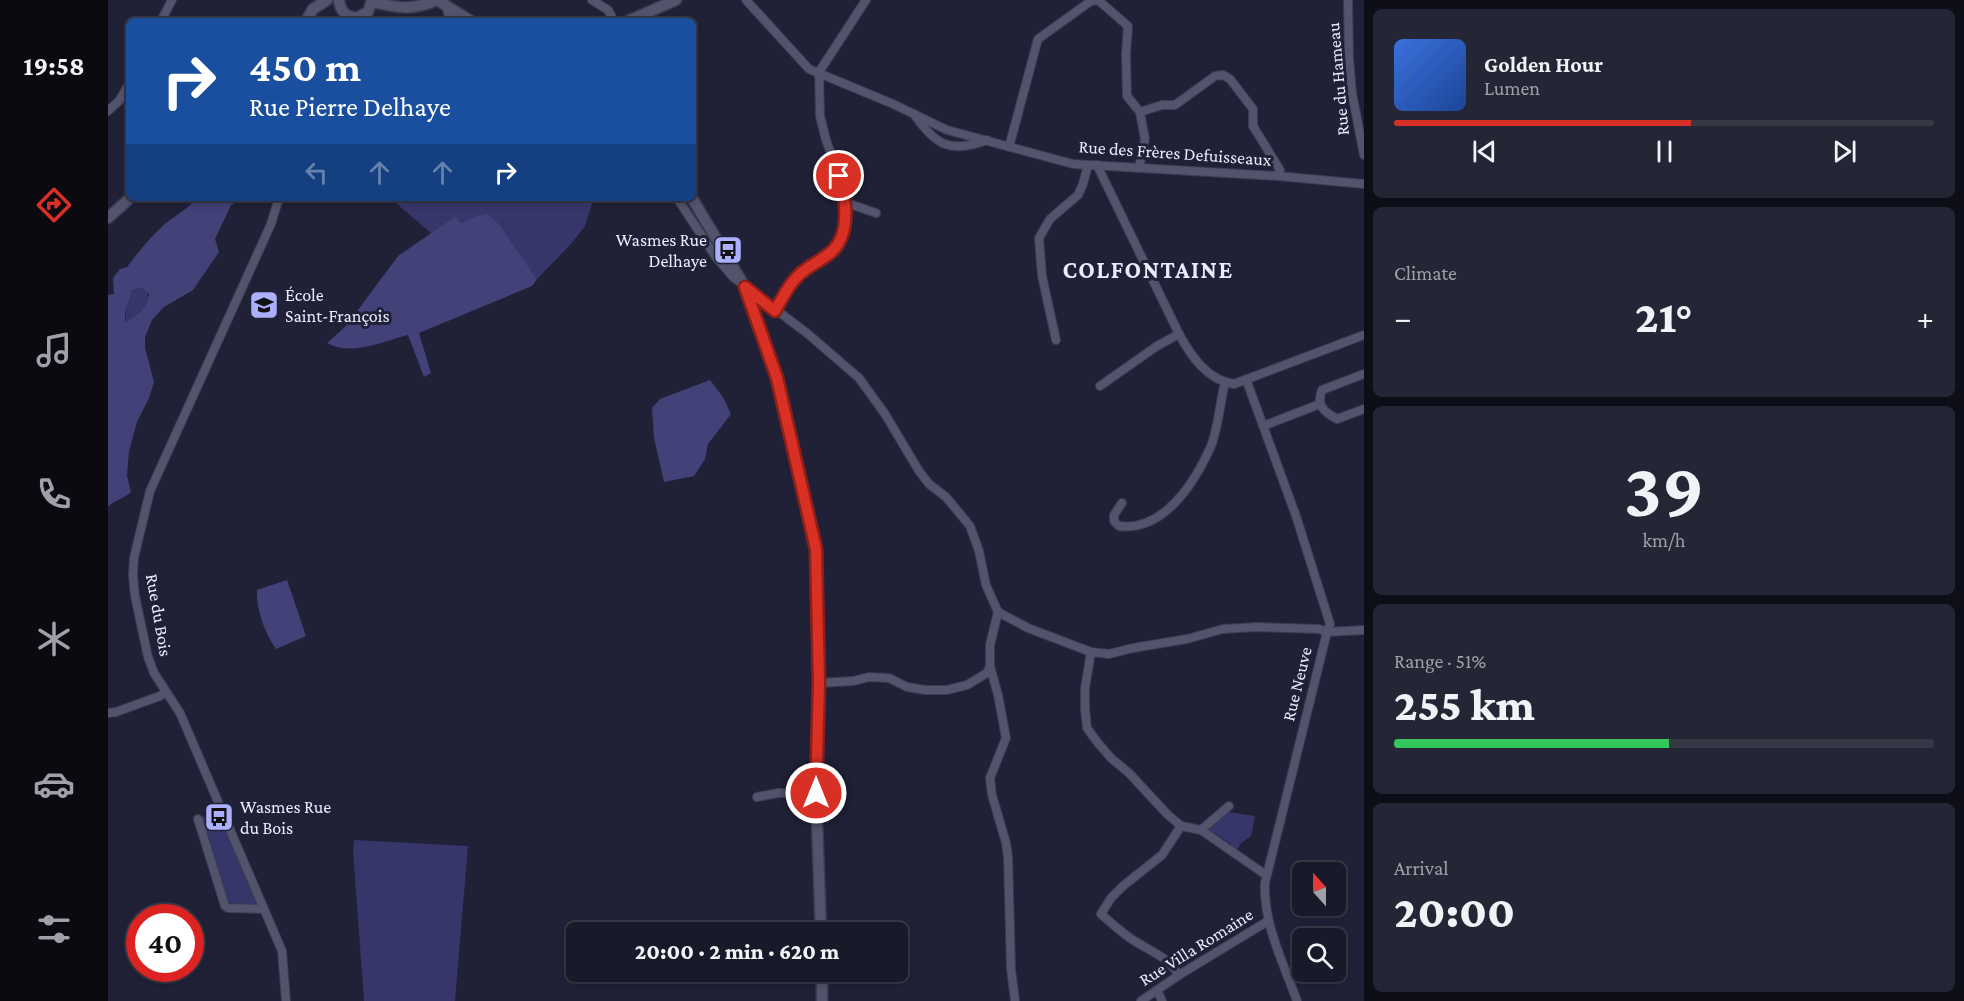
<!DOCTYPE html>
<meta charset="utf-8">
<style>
body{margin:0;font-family:"Crimson Pro",serif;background:#252635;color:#f1f3f6;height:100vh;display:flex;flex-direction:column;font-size:22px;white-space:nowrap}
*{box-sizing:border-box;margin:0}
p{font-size:20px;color:#9fa0a8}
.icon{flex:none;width:33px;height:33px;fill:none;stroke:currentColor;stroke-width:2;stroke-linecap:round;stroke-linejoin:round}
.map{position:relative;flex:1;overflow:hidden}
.drawer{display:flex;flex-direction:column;gap:9px;padding:9px;background:#0d0e17;width:600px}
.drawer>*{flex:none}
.banner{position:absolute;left:18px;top:18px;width:570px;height:183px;border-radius:9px;box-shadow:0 3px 9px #0003,0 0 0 2px #363846;background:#1a4fa0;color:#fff;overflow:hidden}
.needle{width:39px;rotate:339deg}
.tools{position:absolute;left:1184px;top:862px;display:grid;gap:12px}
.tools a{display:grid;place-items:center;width:54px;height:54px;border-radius:9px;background:#181929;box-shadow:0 3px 9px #0003,0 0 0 2px #363846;font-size:30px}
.speed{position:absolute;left:18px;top:904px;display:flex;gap:12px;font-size:30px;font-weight:700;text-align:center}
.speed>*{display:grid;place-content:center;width:78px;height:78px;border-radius:50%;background:#181929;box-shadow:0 3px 9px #0003,0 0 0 2px #363846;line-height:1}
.speed .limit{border:9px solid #d22;background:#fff;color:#111}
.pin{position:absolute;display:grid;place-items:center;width:51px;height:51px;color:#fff;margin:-26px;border:3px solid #fff;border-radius:50%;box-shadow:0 2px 6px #0007}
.me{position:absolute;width:66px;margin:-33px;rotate:0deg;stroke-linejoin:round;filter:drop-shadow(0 0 4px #0008)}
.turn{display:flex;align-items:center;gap:21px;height:126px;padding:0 24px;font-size:27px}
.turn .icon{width:78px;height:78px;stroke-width:2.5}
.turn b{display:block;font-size:42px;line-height:51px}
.lanes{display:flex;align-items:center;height:57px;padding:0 24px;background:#0003;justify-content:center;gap:30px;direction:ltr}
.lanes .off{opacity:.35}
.big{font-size:45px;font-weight:800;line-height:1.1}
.drawer .tile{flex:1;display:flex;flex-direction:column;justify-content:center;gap:9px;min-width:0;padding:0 21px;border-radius:9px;background:#252635}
.drawer .dial{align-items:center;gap:0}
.dial b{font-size:78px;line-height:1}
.song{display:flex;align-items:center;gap:18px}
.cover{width:72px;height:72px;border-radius:9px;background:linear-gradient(135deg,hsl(220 70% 55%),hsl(220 70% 35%))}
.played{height:6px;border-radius:3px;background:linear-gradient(90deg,#d93025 55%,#363846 55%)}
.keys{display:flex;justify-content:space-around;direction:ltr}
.heat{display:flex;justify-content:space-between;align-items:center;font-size:33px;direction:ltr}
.charge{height:9px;border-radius:4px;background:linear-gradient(90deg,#34c759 51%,#363846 0)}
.trip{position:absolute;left:458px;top:922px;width:342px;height:60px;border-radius:9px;background:#181929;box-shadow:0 3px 9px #0003,0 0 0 2px #363846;font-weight:800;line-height:60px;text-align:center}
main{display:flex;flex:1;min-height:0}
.menu{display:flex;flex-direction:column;width:108px;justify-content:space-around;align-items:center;background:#0a0a10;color:#9fa0a8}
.menu .icon{width:42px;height:42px}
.menu .current{color:#d93025}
.menu b{font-size:27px;color:#f1f3f6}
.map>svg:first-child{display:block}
.green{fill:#37366a}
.forest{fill:#424178;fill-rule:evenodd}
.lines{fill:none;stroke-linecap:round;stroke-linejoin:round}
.minor-casing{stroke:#3b3c4e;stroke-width:10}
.tertiary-casing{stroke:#3b3c4e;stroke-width:13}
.minor{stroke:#52536d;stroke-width:8}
.tertiary{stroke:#52536d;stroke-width:10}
.route-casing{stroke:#8d1f18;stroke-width:15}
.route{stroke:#d93025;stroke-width:10}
.labels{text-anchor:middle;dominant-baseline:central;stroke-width:6;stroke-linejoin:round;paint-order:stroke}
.street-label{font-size:18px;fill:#eaecfb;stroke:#202137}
.poi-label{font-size:18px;fill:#eaecfb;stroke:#202137;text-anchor:start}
.district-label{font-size:24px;font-weight:bold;letter-spacing:1.5px;fill:#eaecfb;stroke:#202137}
</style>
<main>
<nav class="menu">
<b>19:58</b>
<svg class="icon current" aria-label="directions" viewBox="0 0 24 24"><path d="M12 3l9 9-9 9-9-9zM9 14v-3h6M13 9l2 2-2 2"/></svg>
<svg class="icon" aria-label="music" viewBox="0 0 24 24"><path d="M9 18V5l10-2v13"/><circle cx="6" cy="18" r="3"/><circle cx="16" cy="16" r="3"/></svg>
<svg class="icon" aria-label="phone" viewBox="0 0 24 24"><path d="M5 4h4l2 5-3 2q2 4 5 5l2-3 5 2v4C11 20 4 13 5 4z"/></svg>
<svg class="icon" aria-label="climate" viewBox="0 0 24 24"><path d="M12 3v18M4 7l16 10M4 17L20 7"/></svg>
<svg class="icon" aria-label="car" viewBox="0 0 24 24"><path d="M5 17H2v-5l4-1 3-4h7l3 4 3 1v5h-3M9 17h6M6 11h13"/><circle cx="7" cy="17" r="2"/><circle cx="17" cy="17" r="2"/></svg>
<svg class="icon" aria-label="filters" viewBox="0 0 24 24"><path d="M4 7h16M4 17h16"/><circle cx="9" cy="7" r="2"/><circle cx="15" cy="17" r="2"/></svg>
</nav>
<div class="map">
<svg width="1256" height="1001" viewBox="0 0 1256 1001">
<rect width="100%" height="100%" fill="#202137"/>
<!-- green -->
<g class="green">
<polygon points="282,198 486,198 477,226 463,244 429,279 392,225 365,217 353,223 348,216 324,234"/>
<path d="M34 288 39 291C44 307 28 315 17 323L19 304 24 290Z"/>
<polygon points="111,811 149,901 146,906 119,903 90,819"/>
<polygon points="1120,812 1147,816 1143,836 1133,843 1127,854 1119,849 1123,844 1105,832 1103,835 1101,829"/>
<polygon points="246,840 360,846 347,1001 256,1001 245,850"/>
</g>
<!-- forest -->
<g class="forest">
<path d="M89 198H138L123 205 107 239 111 252 85 290 56 307 44 320 37 337V348L46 382 41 398 29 422 21 451 19 476 23 492C16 499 6 500 0 507V295L6 294 5 278 12 269 19 267C31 251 43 236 58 223 68 215 81 208 89 198ZM34 288 41 294C39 310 28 315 17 323V313L24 290Z"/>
<path d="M379 214 392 225 429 279 424 286 311 333 323 373 316 377 300 335C275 341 243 357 219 343L238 326 290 256 348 216 353 223 365 217Z"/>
<polygon points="602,380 615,397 623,414 600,444 597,459 586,476 556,482 546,438 544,408 552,399"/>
<path d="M179 580 198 636 168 649C157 634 148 609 149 590Z"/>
</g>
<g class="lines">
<!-- minor casing -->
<g class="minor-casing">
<g id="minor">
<polyline points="484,0 500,10 506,21"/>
<polyline points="638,0 701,69 785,104 839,130 965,164 1170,176 1256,184"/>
<polyline points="1240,0 1241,58 1244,93 1256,155"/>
<polyline points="338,5 342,21"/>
<polyline points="53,21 64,0"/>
<polyline points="0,111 11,101 21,84"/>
<path d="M806 114C827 145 842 154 879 140"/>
<polyline points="901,147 930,39 983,1 990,0 1020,26 1018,54 1019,96 1032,112"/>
<path d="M989 165 1071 334C1083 356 1099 380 1126 384L1256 335"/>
<polyline points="1031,168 1037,139 1032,112 1054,105 1067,105 1107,76 1115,75 1122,79 1145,109 1145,126 1172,170 1170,176"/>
<polyline points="171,198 163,224 42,491 26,558 25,575 27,596 40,657 46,673 72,713 174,951 178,1001"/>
<polyline points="569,198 607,256 625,277 700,334 751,378 777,414 811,471 821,484 838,497 862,526 871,551 878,585 890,612 920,628 983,652 1001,654 1025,648 1079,639 1115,629 1149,627 1211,629 1219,632 1256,630"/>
<polyline points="736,202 768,213"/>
<polyline points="667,311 688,277 730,244 735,228 737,210 735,187 718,140 712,116 711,72 758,0"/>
<polyline points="948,340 934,276 931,238 942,219 970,195 975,184 980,165"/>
<path d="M1256 374 1214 390C1208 405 1216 412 1229 419L1256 409"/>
<path d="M1138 379 1188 516 1222 624 1219 632 1157 883C1155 924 1176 964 1189 1001"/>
<polyline points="992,386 1049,346 1071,334"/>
<polyline points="1155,426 1212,404"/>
<path d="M1014 503 1006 515V521L1011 526C1056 532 1087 482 1103 446 1110 429 1112 402 1117 383"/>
<polyline points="983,652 977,688 977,709 979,728 990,743 1003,758 1021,773 1059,814 1073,826 1093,830 1158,875"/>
<polyline points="882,666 890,695 898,738 882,778 884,795 898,843 900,857 903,969 907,1001"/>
<polyline points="711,683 745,681 761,677 781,678 799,687 817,690 839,690 859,685 879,673 882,666 882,645 890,612"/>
<polyline points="0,713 8,712 52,696 57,692"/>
<polyline points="649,797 670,793 708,793"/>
<polyline points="90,819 117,906 120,908 155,909"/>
<polyline points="1093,830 1121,806"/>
<path d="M1071 975C1058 955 1041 951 1022 938 1012 931 1002 922 993 914L1003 898 1015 886 1054 855 1073 826"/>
<polyline points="1049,990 1054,1001"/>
<polyline points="1033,1001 1071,975 1160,921"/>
</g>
</g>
<!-- tertiary casing -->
<g class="tertiary-casing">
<g id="tertiary">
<path d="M231 0C232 11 237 16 248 18L260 12 264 0"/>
<polyline points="329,0 363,21"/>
<path d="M265 2C290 8 304 11 329 0"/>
<polyline points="198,21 205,9 219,0"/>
<polyline points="520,21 568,0"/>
<polyline points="584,198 637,287 669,378 708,549 711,683 708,793 713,933"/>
<polyline points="0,218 22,198"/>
<polyline points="714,1001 714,972"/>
</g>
</g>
<!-- minor -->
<use href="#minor" class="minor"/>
<!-- tertiary -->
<use href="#tertiary" class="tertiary"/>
</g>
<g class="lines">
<!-- route casing -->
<g class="route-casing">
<path id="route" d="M708 793 711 683 708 549 669 378 637 287 667 311C674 299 680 285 690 276 701 264 722 258 730 244 742 225 737 195 731 176"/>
</g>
<!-- route -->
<use href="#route" class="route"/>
</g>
<!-- icons -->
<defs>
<g id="bus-square" transform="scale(1.5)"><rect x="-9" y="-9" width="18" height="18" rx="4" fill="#acaffb" stroke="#202137"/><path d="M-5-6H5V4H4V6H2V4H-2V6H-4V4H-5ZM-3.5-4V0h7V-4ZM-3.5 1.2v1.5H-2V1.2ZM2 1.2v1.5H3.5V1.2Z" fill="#111"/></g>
<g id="school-square" transform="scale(1.5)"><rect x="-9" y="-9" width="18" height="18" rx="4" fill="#acaffb" stroke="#202137"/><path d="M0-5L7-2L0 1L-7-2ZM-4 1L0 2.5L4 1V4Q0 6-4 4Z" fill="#111"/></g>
</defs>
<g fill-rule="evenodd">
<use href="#bus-square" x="620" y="250"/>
<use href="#school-square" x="156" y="305"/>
<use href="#bus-square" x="111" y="817"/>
</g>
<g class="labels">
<!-- street labels -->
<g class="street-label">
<text transform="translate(1230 79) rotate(-95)">Rue du Hameau</text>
<text transform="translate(1067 153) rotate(4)">Rue des Frères Defuisseaux</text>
<text transform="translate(51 615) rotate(80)">Rue du Bois</text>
<text transform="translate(1189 684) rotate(-76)">Rue Neuve</text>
<text transform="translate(1088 947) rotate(-32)">Rue Villa Romaine</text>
</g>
<!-- poi labels -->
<g class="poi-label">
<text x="599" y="240" text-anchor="end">Wasmes Rue<tspan x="599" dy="21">Delhaye</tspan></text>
<text x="177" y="295">École<tspan x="177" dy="21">Saint-François</tspan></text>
<text x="132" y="807">Wasmes Rue<tspan x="132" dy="21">du Bois</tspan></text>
</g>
<!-- district labels -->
<g class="district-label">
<text x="1040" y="269">COLFONTAINE</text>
</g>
</g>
</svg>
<div class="tools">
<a><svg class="needle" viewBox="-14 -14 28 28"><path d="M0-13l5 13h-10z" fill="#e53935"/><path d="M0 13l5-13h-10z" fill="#9fa0a8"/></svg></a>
<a><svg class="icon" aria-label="search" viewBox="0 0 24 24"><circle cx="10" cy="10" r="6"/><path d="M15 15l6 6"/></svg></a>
</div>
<div class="speed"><div class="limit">40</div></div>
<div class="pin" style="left:731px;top:176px;background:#d93025"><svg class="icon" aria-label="arrive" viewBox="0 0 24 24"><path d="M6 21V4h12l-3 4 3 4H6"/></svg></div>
<svg class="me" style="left:708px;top:793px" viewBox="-20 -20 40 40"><circle r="17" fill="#d93025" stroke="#fff" stroke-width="3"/><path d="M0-11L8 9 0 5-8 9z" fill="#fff"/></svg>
<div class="trip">20:00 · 2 min · 620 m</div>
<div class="banner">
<div class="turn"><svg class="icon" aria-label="right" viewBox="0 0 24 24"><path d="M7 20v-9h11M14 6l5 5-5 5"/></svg><div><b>450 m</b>Rue Pierre Delhaye</div></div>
<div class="lanes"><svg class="icon off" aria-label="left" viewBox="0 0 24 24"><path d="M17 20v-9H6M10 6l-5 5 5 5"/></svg><svg class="icon off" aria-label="ahead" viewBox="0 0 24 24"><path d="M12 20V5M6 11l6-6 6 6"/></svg><svg class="icon off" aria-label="ahead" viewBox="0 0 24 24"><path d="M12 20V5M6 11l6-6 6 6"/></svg><svg class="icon" aria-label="right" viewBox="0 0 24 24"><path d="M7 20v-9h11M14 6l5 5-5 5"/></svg></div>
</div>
</div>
<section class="drawer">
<div class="tile">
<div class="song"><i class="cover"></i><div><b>Golden Hour</b><p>Lumen</p></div></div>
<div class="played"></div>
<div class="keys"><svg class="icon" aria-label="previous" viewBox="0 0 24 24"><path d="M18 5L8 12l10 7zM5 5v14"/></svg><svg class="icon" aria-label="pause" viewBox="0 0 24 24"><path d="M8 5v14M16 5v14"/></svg><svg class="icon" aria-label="next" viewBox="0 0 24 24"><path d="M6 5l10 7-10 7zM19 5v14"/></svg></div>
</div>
<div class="tile"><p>Climate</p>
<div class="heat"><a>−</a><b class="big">21°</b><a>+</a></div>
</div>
<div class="tile dial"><b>39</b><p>km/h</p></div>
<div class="tile"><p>Range · 51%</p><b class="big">255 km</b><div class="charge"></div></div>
<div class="tile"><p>Arrival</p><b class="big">20:00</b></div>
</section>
</main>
